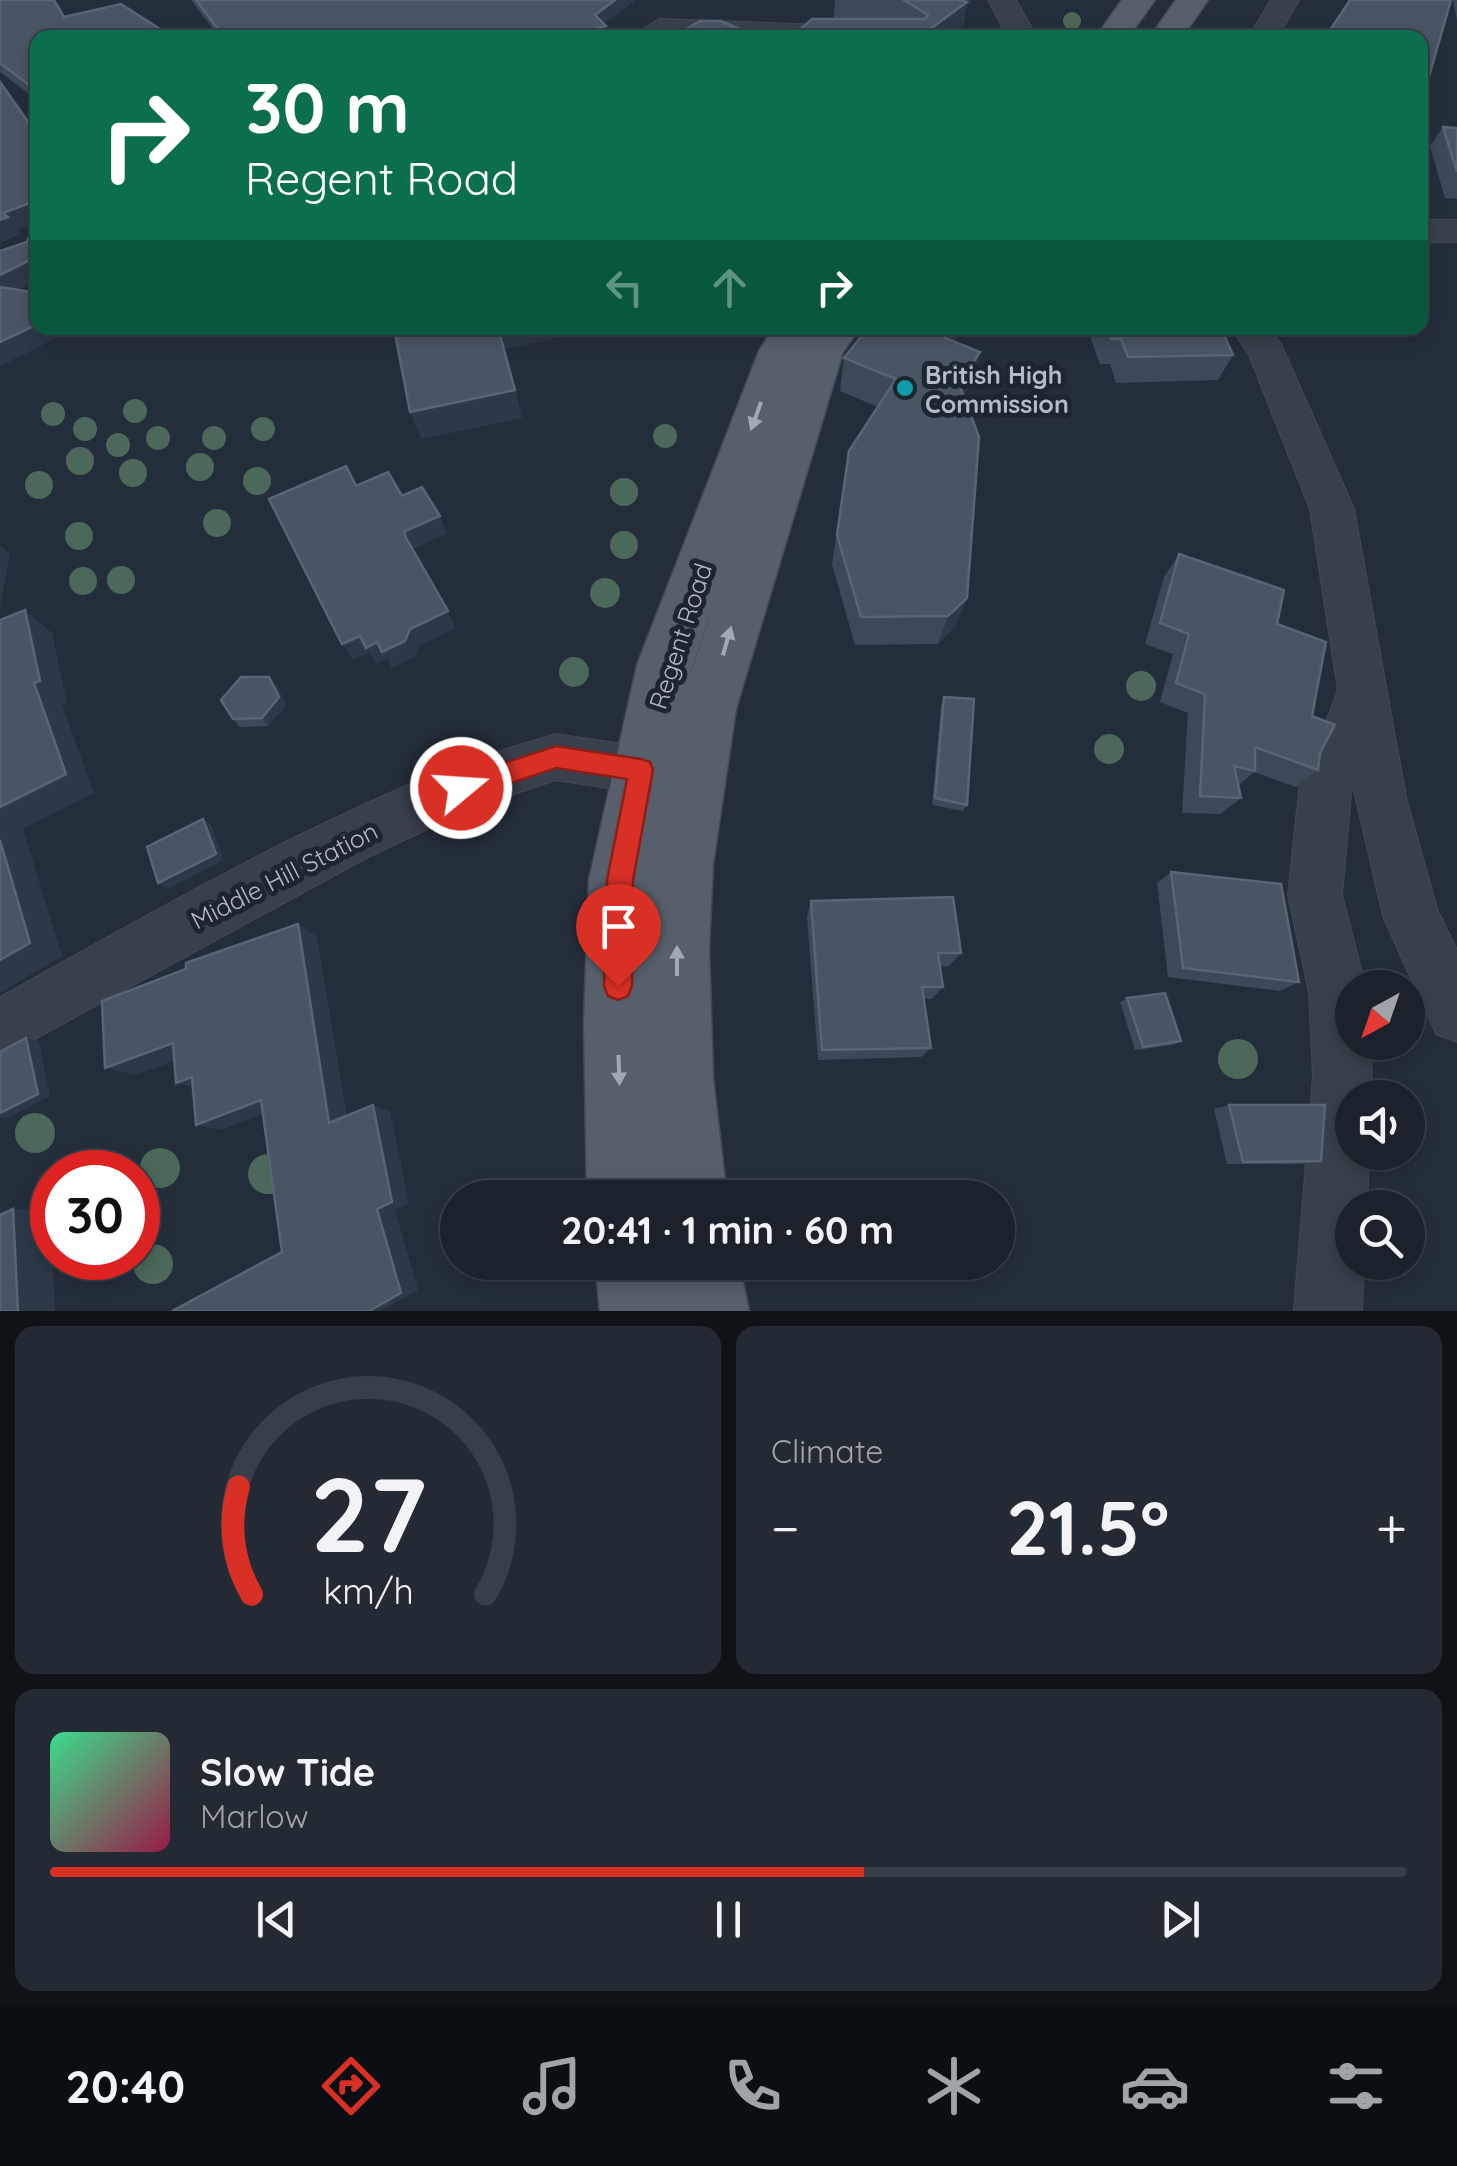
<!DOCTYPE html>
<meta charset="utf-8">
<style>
body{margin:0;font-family:Quicksand,sans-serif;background:#242a34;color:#f1f3f6;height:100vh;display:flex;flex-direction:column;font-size:38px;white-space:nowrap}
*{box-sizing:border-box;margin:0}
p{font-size:32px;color:#a0a4a9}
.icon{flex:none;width:55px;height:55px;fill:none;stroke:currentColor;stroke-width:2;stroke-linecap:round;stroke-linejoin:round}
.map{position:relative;height:1311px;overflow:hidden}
.sheet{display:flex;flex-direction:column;gap:15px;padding:15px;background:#0f1318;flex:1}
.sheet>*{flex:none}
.top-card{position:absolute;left:30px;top:30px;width:1398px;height:305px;border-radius:20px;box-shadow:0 5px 15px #0003,0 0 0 2px #393f48;background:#0b6e4f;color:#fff;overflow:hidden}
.needle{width:65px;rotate:220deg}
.fabs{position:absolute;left:1335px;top:970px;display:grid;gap:20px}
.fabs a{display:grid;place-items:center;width:90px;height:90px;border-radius:50%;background:#1b222c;box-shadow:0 5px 15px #0003,0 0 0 2px #393f48;font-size:50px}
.speed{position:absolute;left:30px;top:1150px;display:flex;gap:20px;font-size:50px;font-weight:700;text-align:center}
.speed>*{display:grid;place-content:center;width:130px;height:130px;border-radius:50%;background:#1b222c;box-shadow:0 5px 15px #0003,0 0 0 2px #393f48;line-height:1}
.speed .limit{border:15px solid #d22;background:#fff;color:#111}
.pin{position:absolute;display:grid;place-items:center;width:85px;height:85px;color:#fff;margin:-102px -42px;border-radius:50% 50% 50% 0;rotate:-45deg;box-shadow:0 0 10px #0007}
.pin .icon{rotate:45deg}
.me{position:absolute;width:110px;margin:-55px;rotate:72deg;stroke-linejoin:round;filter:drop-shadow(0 0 8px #0008)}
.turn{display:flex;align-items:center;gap:35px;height:210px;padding:0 50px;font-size:45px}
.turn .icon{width:130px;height:130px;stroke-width:2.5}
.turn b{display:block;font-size:70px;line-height:85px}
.lanes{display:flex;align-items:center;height:95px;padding:0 50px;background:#0003;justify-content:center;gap:50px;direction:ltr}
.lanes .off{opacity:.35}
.big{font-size:75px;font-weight:700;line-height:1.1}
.sheet .widget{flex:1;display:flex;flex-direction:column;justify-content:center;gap:15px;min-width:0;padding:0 35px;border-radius:20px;background:#242a34}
.sheet .dial{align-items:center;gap:0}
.dial svg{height:260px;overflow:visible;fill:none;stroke:#393f48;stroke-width:7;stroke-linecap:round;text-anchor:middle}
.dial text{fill:#f1f3f6;stroke:none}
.song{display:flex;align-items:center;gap:30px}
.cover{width:120px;height:120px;border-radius:15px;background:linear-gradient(135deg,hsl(150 70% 55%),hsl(340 70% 35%))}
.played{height:10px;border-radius:5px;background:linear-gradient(90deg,#d93025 60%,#393f48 60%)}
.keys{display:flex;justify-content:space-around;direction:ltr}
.heat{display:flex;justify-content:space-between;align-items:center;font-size:55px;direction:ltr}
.sheet .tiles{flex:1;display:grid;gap:15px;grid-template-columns:1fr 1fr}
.widget:last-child{grid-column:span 2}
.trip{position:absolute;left:440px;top:1180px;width:575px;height:100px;border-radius:50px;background:#1b222c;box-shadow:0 5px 15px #0003,0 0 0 2px #393f48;font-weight:700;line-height:100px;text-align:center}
.dock{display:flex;height:160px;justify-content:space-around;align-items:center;background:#0b0e12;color:#a0a4a9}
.dock .icon{width:70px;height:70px}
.dock .selected{color:#d93025}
.dock b{font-size:45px;color:#f1f3f6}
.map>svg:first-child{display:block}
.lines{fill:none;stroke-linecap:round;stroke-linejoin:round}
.minor-casing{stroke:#414954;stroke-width:2}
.primary-casing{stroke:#414954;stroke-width:3}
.minor{fill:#38404b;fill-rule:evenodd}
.primary{fill:#565f6b;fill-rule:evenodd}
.tree{fill:#4b685a}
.wall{fill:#3c4957}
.shaded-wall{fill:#2d3947}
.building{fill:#495563;stroke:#596573;stroke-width:2.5}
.oneway{fill:#a0a9b5}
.route{fill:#d93025;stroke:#8d1f18;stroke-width:2.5}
.culture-dot{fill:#0f9aa8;stroke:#1d2530;stroke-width:4}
.labels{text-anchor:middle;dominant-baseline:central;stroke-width:10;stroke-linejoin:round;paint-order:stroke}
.poi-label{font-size:25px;font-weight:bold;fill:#b3bbc7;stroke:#1d2530;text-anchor:start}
.street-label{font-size:25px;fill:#b3bbc7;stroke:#1d2530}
</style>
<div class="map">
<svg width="1457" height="1311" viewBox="0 0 1457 1311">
<rect width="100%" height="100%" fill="#242e3b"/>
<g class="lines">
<!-- minor casing -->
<g class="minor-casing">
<g id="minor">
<polygon points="988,0 1016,0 1037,38 1008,38"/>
<polygon points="1271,0 1299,0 1277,38 1248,38"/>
<path d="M659 19 852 26C875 21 903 19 921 38H628Z"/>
<rect x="1420" y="220" width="37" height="22"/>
<polygon points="1231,328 1269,328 1281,344 1354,509 1406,797 1437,909 1457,950 1457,1042 1436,1034 1383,916 1352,782 1342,895 1366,988 1352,988 1352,1042 1371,1042 1372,1098 1352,1098 1352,1152 1369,1152 1367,1208 1352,1208 1352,1262 1364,1262 1362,1311 1294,1311 1313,1076 1309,992 1288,895 1301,773 1320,738 1338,690 1310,509 1249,355"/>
<path d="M556 734 641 747 659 753 666 770 659 787 641 793 556 780 472 808 368 857 0 1058V997C146 916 292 831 447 769 483 755 520 745 556 734Z"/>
</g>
</g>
<!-- primary casing -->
<g class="primary-casing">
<g id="primary">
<polygon points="1122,0 1155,0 1128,38 1095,38"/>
<polygon points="1176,0 1208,0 1182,38 1149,38"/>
<path d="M773 328H860L843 352 736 709 713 864 709 948 713 1078 727 1198H587L584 1022 589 880 637 665 759 351ZM724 577 690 676 693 665Z"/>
<polygon points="595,1262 739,1262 749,1311 600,1311"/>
</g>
</g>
<!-- minor -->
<use href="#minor" class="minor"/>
<!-- primary -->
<use href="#primary" class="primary"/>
</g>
<!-- trees -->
<g class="tree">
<circle cx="1072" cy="21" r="9"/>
<circle cx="135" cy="411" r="12"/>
<circle cx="53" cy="414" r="12"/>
<circle cx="85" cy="429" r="12"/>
<circle cx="263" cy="429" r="12"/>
<circle cx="665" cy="436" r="12"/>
<circle cx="158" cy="438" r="12"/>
<circle cx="214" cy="438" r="12"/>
<circle cx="118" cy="445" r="12"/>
<circle cx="80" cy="461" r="14"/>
<circle cx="200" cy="467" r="14"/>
<circle cx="133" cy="473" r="14"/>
<circle cx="257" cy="481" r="14"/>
<circle cx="39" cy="485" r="14"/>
<circle cx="624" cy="492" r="14"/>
<circle cx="217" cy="523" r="14"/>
<circle cx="79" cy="536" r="14"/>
<circle cx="624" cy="545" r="14"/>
<circle cx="121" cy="580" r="14"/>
<circle cx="83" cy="581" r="14"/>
<circle cx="605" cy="593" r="15"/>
<circle cx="574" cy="672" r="15"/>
<circle cx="1141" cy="686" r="15"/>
<circle cx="1109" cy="749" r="15"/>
<circle cx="1238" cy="1059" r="20"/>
<circle cx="35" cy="1133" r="20"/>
<circle cx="160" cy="1168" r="20"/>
<circle cx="268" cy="1174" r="20"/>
<circle cx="153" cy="1264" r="20"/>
</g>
<!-- wall -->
<g class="wall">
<polygon points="0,0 38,38 38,101 0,72"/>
<polygon points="191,0 634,0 634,1 603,24 606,26 607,38 220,38"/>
<polygon points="834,0 972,0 971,2 967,5 963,25 946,38 790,38 834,19 835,0"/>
<polygon points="1453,0 1457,0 1457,21"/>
<polygon points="1443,127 1457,128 1457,199 1445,198 1430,146"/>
<polygon points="868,328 964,328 955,342 971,385 963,396 956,626 938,644 855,645 832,564 849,451 878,407 840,391 844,358"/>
<polygon points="1087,328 1221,328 1233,355 1218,380 1116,383 1110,364 1100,364"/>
<polygon points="1179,554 1277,624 1312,716 1320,753 1318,770 1296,787 1254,772 1238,786 1241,798 1221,814 1182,813 1188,713 1160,702 1173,654 1145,644 1164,577"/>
<polygon points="276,685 286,705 268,726 240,727 233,719"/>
<polygon points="944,697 967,805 963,811 932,805 941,705"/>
<polygon points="1171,872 1299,982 1280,991 1168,977 1157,883"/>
<polygon points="811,901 961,953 949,966 940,966 943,987 932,999 924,999 931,1048 921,1057 818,1060 807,917"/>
<polygon points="1127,998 1181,1041 1173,1045 1135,1050 1120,1002"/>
<polygon points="1229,1105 1321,1161 1302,1164 1227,1164 1214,1109"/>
</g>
<!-- shaded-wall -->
<g class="shaded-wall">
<polygon points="615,0 634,0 634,1 598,28 606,26 607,38 554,38 595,15"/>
<polygon points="950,0 972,0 971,2 967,5 963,25 946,38 924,38 925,33"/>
<polygon points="38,200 38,222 17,230 20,234 0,243 0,220 3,213"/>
<polygon points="38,256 38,280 0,300 0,275"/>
<polygon points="38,324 38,328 77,328 0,366 0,342"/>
<polygon points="498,328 577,328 578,334 504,349"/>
<polygon points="952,328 964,328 937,371 945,338"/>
<polygon points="980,352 971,385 950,416 959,384"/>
<polygon points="515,390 522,418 421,439 410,412"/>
<polygon points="440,516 447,534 413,549 405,536 405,531"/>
<polygon points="0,545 10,555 0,607"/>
<polygon points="967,598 956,626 938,644 948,616"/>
<polygon points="25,610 52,633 67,703 62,705 94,793 23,829 62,956 0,993 0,807 34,683"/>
<polygon points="448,611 455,628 419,646 414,657 392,668 387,659 376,664 369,653 353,660 342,644 360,636 410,629"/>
<polygon points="269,677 276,685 286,705 268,726 262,718"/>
<polygon points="203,819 211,825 224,860 168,889 158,883"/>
<polygon points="298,924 317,937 349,1128 329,1123"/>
<polygon points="26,1038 39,1041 50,1096 8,1118 0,1117"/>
<polygon points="173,1043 199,1052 135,1075 105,1068"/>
<polygon points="192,1077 202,1090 176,1083"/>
<polygon points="261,1100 283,1106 222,1130 196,1125"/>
<polygon points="373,1105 390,1111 409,1203 395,1210 418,1290 380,1311 369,1311"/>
<polygon points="13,1209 50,1210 55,1311 18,1311"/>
</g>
<!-- building -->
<g class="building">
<polygon points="0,0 54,0 64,17 121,4 174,38 38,38 38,92 0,63"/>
<polygon points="196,0 615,0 595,15 606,26 554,38 225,38"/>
<polygon points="904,0 961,0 967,2 925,33 937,38 790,38 812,19 925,19 928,15"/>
<polygon points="1350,0 1451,0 1420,108 1420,38 1325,38"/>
<polygon points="700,21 721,21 753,35 750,38 671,38"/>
<polygon points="0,82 38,136 38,200 3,213 8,217 0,220"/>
<polygon points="1443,127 1457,128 1457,172"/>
<polygon points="30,234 38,241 38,256 0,275 0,251 27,242"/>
<polygon points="0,287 38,293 38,324 0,342"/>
<polygon points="394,328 498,328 515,390 410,412"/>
<polygon points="868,328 952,328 945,338 980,352 959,384 979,437 967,598 948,616 861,617 837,535 849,451 896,379 844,358"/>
<polygon points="1107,328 1221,328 1233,355 1128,357 1121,339 1111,339"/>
<polygon points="346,466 356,486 388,472 402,496 422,487 440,516 405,531 405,536 448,611 410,629 405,641 382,652 377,642 366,648 360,636 342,644 269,499"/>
<polygon points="1179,554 1284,590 1277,624 1326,642 1312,716 1335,725 1320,753 1318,770 1255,747 1255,771 1234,766 1241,798 1200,796 1205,694 1176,683 1189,634 1160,623"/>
<polygon points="25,610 40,681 34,683 66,774 0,807 0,620"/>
<polygon points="241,677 269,677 279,697 262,718 233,719 221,700"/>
<polygon points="944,697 974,699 967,805 935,798"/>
<polygon points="203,819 216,854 158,883 147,847"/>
<polygon points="0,840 30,943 0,960"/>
<polygon points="1171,872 1281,884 1299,982 1183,968"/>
<polygon points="953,897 961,953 938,953 943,987 922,987 931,1048 822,1050 811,901"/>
<polygon points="298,924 329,1123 373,1105 392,1202 377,1209 401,1293 369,1311 172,1311 282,1252 261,1100 196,1125 192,1077 176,1083 173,1043 105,1068 102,1001 186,969 186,963"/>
<polygon points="1165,993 1181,1041 1143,1047 1127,998"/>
<polygon points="26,1038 38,1094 0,1113 0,1052"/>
<polygon points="1229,1105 1325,1105 1321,1161 1243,1162"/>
<polygon points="13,1209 18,1311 0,1311 0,1215"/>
</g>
<!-- one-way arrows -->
<defs><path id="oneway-solid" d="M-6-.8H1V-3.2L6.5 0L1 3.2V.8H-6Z" transform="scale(2.5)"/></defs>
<g class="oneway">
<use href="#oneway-solid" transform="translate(756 416) rotate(110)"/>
<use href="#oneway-solid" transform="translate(727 641) rotate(-74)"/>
<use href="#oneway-solid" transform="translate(677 961) rotate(-90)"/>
<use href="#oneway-solid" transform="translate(619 1070) rotate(88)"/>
</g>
<!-- route -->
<polygon class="route" points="556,746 641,759 650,762 653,770 633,880 632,986 628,996 618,1000 608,996 604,986 607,880 627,779 556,768 461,800 452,796 449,788 452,780"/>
<!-- markers -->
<circle class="culture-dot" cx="905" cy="388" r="10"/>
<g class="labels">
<!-- poi labels -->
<g class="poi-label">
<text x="925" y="374">British High<tspan x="925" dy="29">Commission</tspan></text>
</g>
<!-- street labels -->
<g class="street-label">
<text transform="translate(680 636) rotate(-72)">Regent Road</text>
<text transform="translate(284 875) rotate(-27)">Middle Hill Station</text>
</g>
</g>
</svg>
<div class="fabs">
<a><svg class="needle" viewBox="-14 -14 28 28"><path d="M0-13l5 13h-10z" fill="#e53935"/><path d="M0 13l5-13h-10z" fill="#a0a4a9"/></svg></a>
<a><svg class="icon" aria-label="sound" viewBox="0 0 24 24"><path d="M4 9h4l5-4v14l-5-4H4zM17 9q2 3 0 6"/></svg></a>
<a><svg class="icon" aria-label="search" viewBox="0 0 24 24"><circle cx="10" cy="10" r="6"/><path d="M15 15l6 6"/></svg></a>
</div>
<div class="speed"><div class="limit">30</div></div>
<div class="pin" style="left:618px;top:986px;background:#d93025"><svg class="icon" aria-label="arrive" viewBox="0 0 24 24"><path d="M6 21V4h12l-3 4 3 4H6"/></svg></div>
<svg class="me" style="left:461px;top:788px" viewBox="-20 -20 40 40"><circle r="17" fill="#d93025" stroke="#fff" stroke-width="3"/><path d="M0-11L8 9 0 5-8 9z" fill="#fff"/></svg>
<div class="trip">20:41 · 1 min · 60 m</div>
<div class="top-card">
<div class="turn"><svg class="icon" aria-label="right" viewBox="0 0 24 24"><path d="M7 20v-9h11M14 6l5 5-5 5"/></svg><div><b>30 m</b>Regent Road</div></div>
<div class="lanes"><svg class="icon off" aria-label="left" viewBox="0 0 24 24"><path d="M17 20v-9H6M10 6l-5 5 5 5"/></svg><svg class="icon off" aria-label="ahead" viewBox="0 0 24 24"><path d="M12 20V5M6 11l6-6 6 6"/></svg><svg class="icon" aria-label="right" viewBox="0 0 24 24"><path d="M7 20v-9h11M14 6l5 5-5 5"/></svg></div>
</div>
</div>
<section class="sheet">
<div class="tiles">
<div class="widget dial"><svg viewBox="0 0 100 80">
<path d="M14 69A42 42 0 1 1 86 69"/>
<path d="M14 69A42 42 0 0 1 10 36" stroke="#d93025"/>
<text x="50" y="56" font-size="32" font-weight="700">27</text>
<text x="50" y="72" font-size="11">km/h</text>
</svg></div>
<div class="widget"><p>Climate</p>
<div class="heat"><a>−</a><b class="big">21.5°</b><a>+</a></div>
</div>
<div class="widget">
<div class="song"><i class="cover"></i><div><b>Slow Tide</b><p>Marlow</p></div></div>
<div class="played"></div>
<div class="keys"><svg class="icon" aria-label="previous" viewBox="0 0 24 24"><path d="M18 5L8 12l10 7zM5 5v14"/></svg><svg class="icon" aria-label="pause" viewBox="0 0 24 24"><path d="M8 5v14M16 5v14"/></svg><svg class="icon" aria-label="next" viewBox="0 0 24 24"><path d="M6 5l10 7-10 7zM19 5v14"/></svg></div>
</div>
</div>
</section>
<nav class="dock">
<b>20:40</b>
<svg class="icon selected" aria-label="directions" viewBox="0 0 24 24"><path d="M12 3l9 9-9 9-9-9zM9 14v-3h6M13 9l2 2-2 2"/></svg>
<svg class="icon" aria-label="music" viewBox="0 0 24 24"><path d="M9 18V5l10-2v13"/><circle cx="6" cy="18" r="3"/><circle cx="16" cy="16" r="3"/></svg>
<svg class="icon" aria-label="phone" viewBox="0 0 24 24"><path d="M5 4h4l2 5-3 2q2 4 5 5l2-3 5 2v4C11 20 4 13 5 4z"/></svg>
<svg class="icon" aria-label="climate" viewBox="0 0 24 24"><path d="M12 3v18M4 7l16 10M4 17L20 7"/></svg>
<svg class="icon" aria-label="car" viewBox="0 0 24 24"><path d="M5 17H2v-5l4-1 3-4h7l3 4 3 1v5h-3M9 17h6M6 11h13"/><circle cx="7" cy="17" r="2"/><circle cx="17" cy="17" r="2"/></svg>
<svg class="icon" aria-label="filters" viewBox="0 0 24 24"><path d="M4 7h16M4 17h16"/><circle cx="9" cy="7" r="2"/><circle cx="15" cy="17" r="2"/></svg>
</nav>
